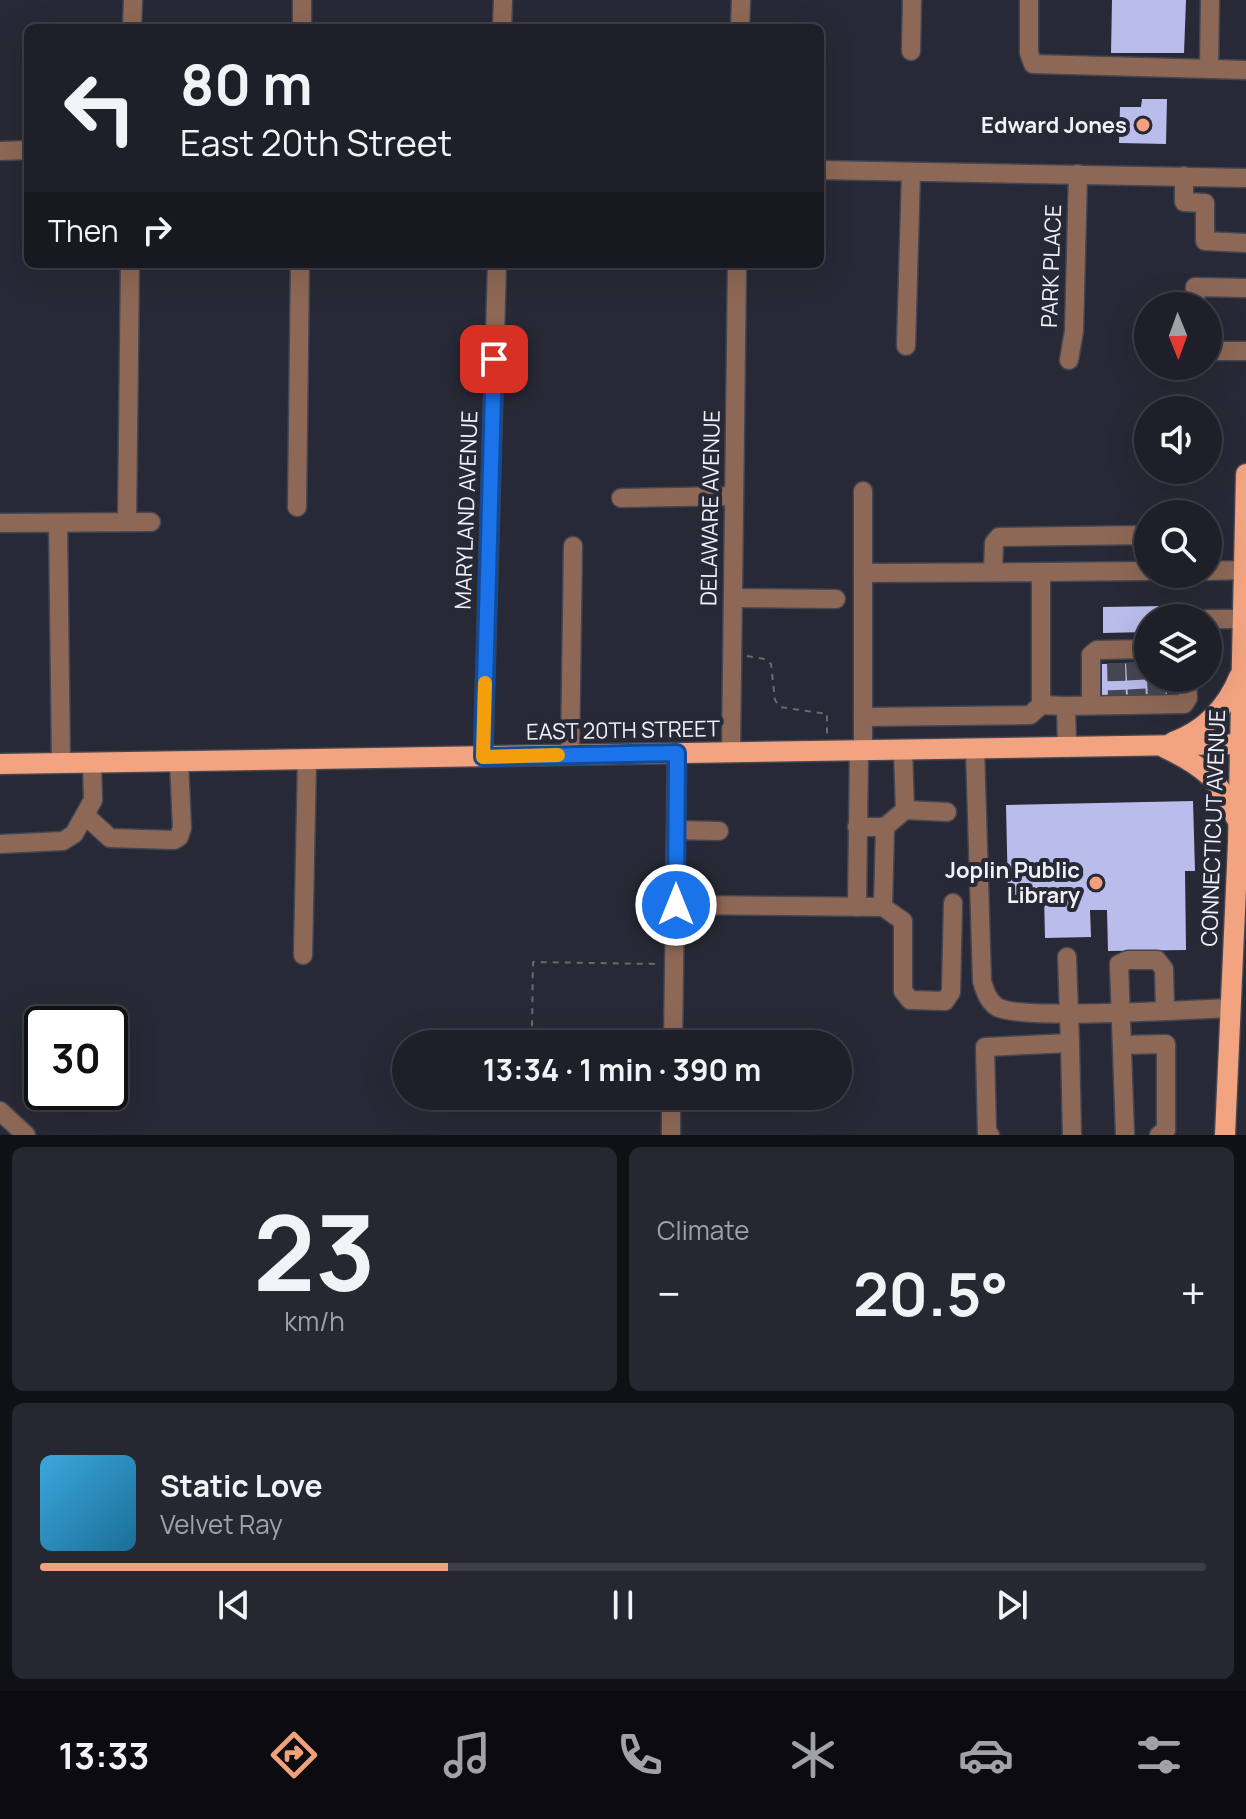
<!DOCTYPE html>
<meta charset="utf-8">
<style>
body{margin:0;font-family:Manrope,sans-serif;background:#262730;color:#f1f3f6;height:100vh;display:flex;flex-direction:column;font-size:30px;white-space:nowrap}
*{box-sizing:border-box;margin:0}
p{font-size:26px;color:#a1a2a8}
.icon{flex:none;width:44px;height:44px;fill:none;stroke:currentColor;stroke-width:2;stroke-linecap:round;stroke-linejoin:round}
.map{position:relative;height:1135px;overflow:hidden}
.side{display:flex;flex-direction:column;gap:12px;padding:12px;background:#101116;flex:1}
.side>*{flex:none}
.banner{position:absolute;left:24px;top:24px;width:800px;height:244px;border-radius:12px;box-shadow:0 8px 32px #0002,0 0 0 2px #3c3d45;background:#1e1f28;color:#f1f3f6;overflow:hidden}
.needle{width:52px;rotate:179deg}
.controls{position:absolute;left:1134px;top:292px;display:grid;gap:16px}
.controls a{display:grid;place-items:center;width:88px;height:88px;border-radius:50%;background:#1e1f28;box-shadow:0 8px 32px #0002,0 0 0 2px #3c3d45;font-size:40px}
.speed{position:absolute;left:24px;top:1006px;display:flex;gap:16px;font-size:40px;font-weight:700;text-align:center}
.speed>*{display:grid;place-content:center;width:104px;height:104px;border-radius:50%;background:#1e1f28;box-shadow:0 8px 32px #0002,0 0 0 2px #3c3d45;line-height:1}
.speed .limit{border:4px solid #111;border-radius:12px;background:#fff;color:#111}
.pin{position:absolute;display:grid;place-items:center;width:68px;height:68px;color:#fff;margin:-34px;border-radius:16px;box-shadow:0 4px 12px #0006}
.me{position:absolute;width:88px;margin:-44px;rotate:0deg;stroke-linejoin:round;filter:drop-shadow(0 0 6px #0008)}
.turn{display:flex;align-items:center;gap:28px;height:168px;padding:0 24px;font-size:36px}
.turn .icon{width:104px;height:104px;stroke-width:2.5}
.turn b{display:block;font-size:56px;line-height:68px}
.then{display:flex;align-items:center;height:76px;padding:0 24px;background:#0003;gap:16px;font-size:30px}
.big{font-size:60px;font-weight:700;line-height:1.1}
.side .tile{flex:1;display:flex;flex-direction:column;justify-content:center;gap:12px;min-width:0;padding:0 28px;border-radius:12px;background:#262730}
.side .dial{align-items:center;gap:0}
.dial b{font-size:104px;line-height:1}
.song{display:flex;align-items:center;gap:24px}
.cover{width:96px;height:96px;border-radius:12px;background:linear-gradient(135deg,hsl(200 70% 55%),hsl(200 70% 35%))}
.played{height:8px;border-radius:4px;background:linear-gradient(90deg,#f1a17c 35%,#3c3d45 35%)}
.keys{display:flex;justify-content:space-around;direction:ltr}
.heat{display:flex;justify-content:space-between;align-items:center;font-size:44px;direction:ltr}
.side .tiles{flex:1;display:grid;gap:12px;grid-template-columns:1fr 1fr}
.tile:last-child{grid-column:span 2}
.trip{position:absolute;left:392px;top:1030px;width:460px;height:80px;border-radius:40px;background:#1e1f28;box-shadow:0 8px 32px #0002,0 0 0 2px #3c3d45;font-weight:700;line-height:80px;text-align:center}
.menu{display:flex;height:128px;justify-content:space-around;align-items:center;background:#0c0c10;color:#a1a2a8}
.menu .icon{width:56px;height:56px}
.menu .active{color:#f1a17c}
.menu b{font-size:36px;color:#f1f3f6}
.map>svg:first-child{display:block}
.building{fill:#babdeb}
.lines{fill:none;stroke-linecap:round;stroke-linejoin:round}
.minor-tunnel{stroke:#464753;stroke-width:18;stroke-dasharray:18 9;stroke-linecap:butt}
.minor-casing{stroke:#444551;stroke-width:21}
.major-casing{stroke:#444551;stroke-width:23}
.path{stroke:#676873;stroke-width:2;stroke-dasharray:6 6;stroke-linecap:butt}
.minor{stroke:#8e6856;stroke-width:18}
.major{stroke:#f2a37f;stroke-width:20}
.route-casing{stroke:#114b97;stroke-width:20}
.route{stroke:#1a73e8;stroke-width:14}
.slow{stroke:#f59e0b;stroke-width:14}
.poi-dot{fill:#f1a17c;stroke:#282936;stroke-width:3}
.labels{text-anchor:middle;dominant-baseline:central;stroke-width:8;stroke-linejoin:round;paint-order:stroke}
.poi-label{font-size:22px;font-weight:bold;fill:#f0f1f9;stroke:#282936;text-anchor:end}
.street-label{font-size:22px;fill:#f0f1f9;stroke:#282936}
</style>
<div class="map">
<svg width="1246" height="1135" viewBox="0 0 1246 1135">
<rect width="100%" height="100%" fill="#282936"/>
<!-- building -->
<g class="building">
<polygon points="1112,0 1186,0 1184,53 1111,53"/>
<polygon points="1142,99 1167,99 1166,144 1119,143 1120,107 1141,107"/>
<polygon points="1164,606 1164,618 1148,618 1148,632 1103,633 1103,607"/>
<polygon points="1148,663 1148,678 1167,678 1167,699 1102,700 1102,664"/>
<polygon points="1193,801 1195,871 1185,871 1186,950 1108,951 1107,910 1090,910 1091,937 1045,938 1044,894 1008,895 1006,805"/>
</g>
<g class="lines">
<!-- minor-tunnel -->
<g class="minor-tunnel">
<polyline points="1135,662 1137,698"/>
<polyline points="1116,663 1117,698"/>
<polyline points="1156,678 1157,699"/>
</g>
<!-- minor casing -->
<g class="minor-casing">
<g id="minor">
<polyline points="1029,0 1029,53 1033,64 1246,70"/>
<polyline points="132,28 133,0"/>
<polyline points="302,28 302,0"/>
<polyline points="502,28 503,0"/>
<polyline points="740,28 741,0"/>
<polyline points="911,51 912,0"/>
<polyline points="1209,69 1210,0"/>
<polyline points="0,151 28,150"/>
<polyline points="820,170 1246,178"/>
<polyline points="1184,176 1184,202 1205,203 1205,241 1246,243"/>
<polyline points="1196,306 1195,287 1246,288"/>
<polyline points="906,346 911,173"/>
<polyline points="1208,351 1246,351"/>
<polyline points="1069,360 1074,331 1078,174"/>
<polyline points="621,498 734,496"/>
<polyline points="297,507 300,264"/>
<polyline points="127,522 130,264"/>
<polyline points="0,523 151,522"/>
<polyline points="58,523 61,763"/>
<polyline points="1208,571 1243,570"/>
<polyline points="993,572 994,543 999,537 1148,535"/>
<polyline points="1041,572 1148,571"/>
<polyline points="863,573 1041,572 1041,705"/>
<polyline points="733,598 836,599"/>
<polyline points="1208,619 1242,619"/>
<polyline points="1091,705 1091,655 1097,650 1148,649"/>
<polyline points="863,717 863,491"/>
<polyline points="1067,748 1066,706 1184,704 1188,698 1187,678"/>
<path d="M975 749 982 981C985 991 988 1001 997 1007 1020 1021 1194 1009 1231 1008"/>
<polyline points="863,750 863,717 1030,715 1041,705 1066,706"/>
<polyline points="903,750 905,810"/>
<polyline points="731,752 737,264"/>
<polyline points="570,755 573,546"/>
<polyline points="483,757 497,264"/>
<polyline points="86,816 110,838 174,840 179,837 182,828 179,761"/>
<polyline points="857,827 885,827 905,810 947,812"/>
<polyline points="676,830 719,831"/>
<polyline points="0,844 63,841 74,834 93,800 92,763"/>
<polyline points="676,905 883,907 903,921 903,991 910,1000 945,1001 951,992 953,903"/>
<polyline points="857,907 859,750"/>
<polyline points="883,907 885,827"/>
<polyline points="303,955 307,760"/>
<polyline points="1070,1043 1072,1135"/>
<polyline points="673,1044 677,753"/>
<polyline points="1122,1045 1166,1044 1166,1130 1159,1135"/>
<polyline points="0,1111 26,1135"/>
<polyline points="671,1135 671,1096"/>
<polyline points="990,1135 987,1133 985,1047 1070,1043 1067,957"/>
<polyline points="1125,1135 1119,964 1128,960 1157,960 1164,969 1165,1010"/>
</g>
</g>
<!-- major casing -->
<g class="major-casing">
<g id="major">
<path d="M1173 742C1204 731 1227 707 1239 677"/>
<path d="M1165 748C1203 766 1219 779 1236 818"/>
<polyline points="0,764 1246,744"/>
<polyline points="1225,1135 1238,843 1246,474"/>
</g>
</g>
<!-- path -->
<g class="path">
<polyline points="747,656 765,659 771,664 775,700 780,707 827,714 827,734"/>
<polyline points="637,1044 532,1028 533,962 657,964"/>
</g>
<!-- minor -->
<use href="#minor" class="minor"/>
<!-- major -->
<use href="#major" class="major"/>
</g>
<g class="lines">
<!-- route casing -->
<g class="route-casing">
<polyline id="route" points="494,359 483,757 677,753 676,905"/>
</g>
<!-- route -->
<use href="#route" class="route"/>
<!-- slow -->
<polyline class="slow" points="485,683 483,757 558,755"/>
</g>
<!-- markers -->
<g class="poi-dot">
<circle cx="1143" cy="125" r="8"/>
<circle cx="1096" cy="883" r="8"/>
</g>
<g class="labels">
<!-- poi labels -->
<g class="poi-label">
<text x="1127" y="125">Edward Jones</text>
<text x="1080" y="870">Joplin Public<tspan x="1080" dy="25">Library</tspan></text>
</g>
<!-- street labels -->
<g class="street-label">
<text transform="translate(1051 266) rotate(-88)">PARK PLACE</text>
<text transform="translate(710 508) rotate(-89)">DELAWARE AVENUE</text>
<text transform="translate(466 510) rotate(-88)">MARYLAND AVENUE</text>
<text transform="translate(623 730) rotate(-1)">EAST 20TH STREET</text>
<text transform="translate(1213 828) rotate(-88)">CONNECTICUT AVENUE</text>
</g>
</g>
</svg>
<div class="controls">
<a><svg class="needle" viewBox="-14 -14 28 28"><path d="M0-13l5 13h-10z" fill="#e53935"/><path d="M0 13l5-13h-10z" fill="#a1a2a8"/></svg></a>
<a><svg class="icon" aria-label="sound" viewBox="0 0 24 24"><path d="M4 9h4l5-4v14l-5-4H4zM17 9q2 3 0 6"/></svg></a>
<a><svg class="icon" aria-label="search" viewBox="0 0 24 24"><circle cx="10" cy="10" r="6"/><path d="M15 15l6 6"/></svg></a>
<a><svg class="icon" aria-label="layers" viewBox="0 0 24 24"><path d="M12 4l9 5-9 5-9-5zM3 14l9 5 9-5"/></svg></a>
</div>
<div class="speed"><div class="limit">30</div></div>
<div class="pin" style="left:494px;top:359px;background:#d93025"><svg class="icon" aria-label="arrive" viewBox="0 0 24 24"><path d="M6 21V4h12l-3 4 3 4H6"/></svg></div>
<svg class="me" style="left:676px;top:905px" viewBox="-20 -20 40 40"><circle r="17" fill="#1a73e8" stroke="#fff" stroke-width="3"/><path d="M0-11L8 9 0 5-8 9z" fill="#fff"/></svg>
<div class="trip">13:34 · 1 min · 390 m</div>
<div class="banner">
<div class="turn"><svg class="icon" aria-label="left" viewBox="0 0 24 24"><path d="M17 20v-9H6M10 6l-5 5 5 5"/></svg><div><b>80 m</b>East 20th Street</div></div>
<div class="then">Then<svg class="icon" aria-label="right" viewBox="0 0 24 24"><path d="M7 20v-9h11M14 6l5 5-5 5"/></svg></div>
</div>
</div>
<section class="side">
<div class="tiles">
<div class="tile dial"><b>23</b><p>km/h</p></div>
<div class="tile"><p>Climate</p>
<div class="heat"><a>−</a><b class="big">20.5°</b><a>+</a></div>
</div>
<div class="tile">
<div class="song"><i class="cover"></i><div><b>Static Love</b><p>Velvet Ray</p></div></div>
<div class="played"></div>
<div class="keys"><svg class="icon" aria-label="previous" viewBox="0 0 24 24"><path d="M18 5L8 12l10 7zM5 5v14"/></svg><svg class="icon" aria-label="pause" viewBox="0 0 24 24"><path d="M8 5v14M16 5v14"/></svg><svg class="icon" aria-label="next" viewBox="0 0 24 24"><path d="M6 5l10 7-10 7zM19 5v14"/></svg></div>
</div>
</div>
</section>
<nav class="menu">
<b>13:33</b>
<svg class="icon active" aria-label="directions" viewBox="0 0 24 24"><path d="M12 3l9 9-9 9-9-9zM9 14v-3h6M13 9l2 2-2 2"/></svg>
<svg class="icon" aria-label="music" viewBox="0 0 24 24"><path d="M9 18V5l10-2v13"/><circle cx="6" cy="18" r="3"/><circle cx="16" cy="16" r="3"/></svg>
<svg class="icon" aria-label="phone" viewBox="0 0 24 24"><path d="M5 4h4l2 5-3 2q2 4 5 5l2-3 5 2v4C11 20 4 13 5 4z"/></svg>
<svg class="icon" aria-label="climate" viewBox="0 0 24 24"><path d="M12 3v18M4 7l16 10M4 17L20 7"/></svg>
<svg class="icon" aria-label="car" viewBox="0 0 24 24"><path d="M5 17H2v-5l4-1 3-4h7l3 4 3 1v5h-3M9 17h6M6 11h13"/><circle cx="7" cy="17" r="2"/><circle cx="17" cy="17" r="2"/></svg>
<svg class="icon" aria-label="filters" viewBox="0 0 24 24"><path d="M4 7h16M4 17h16"/><circle cx="9" cy="7" r="2"/><circle cx="15" cy="17" r="2"/></svg>
</nav>
